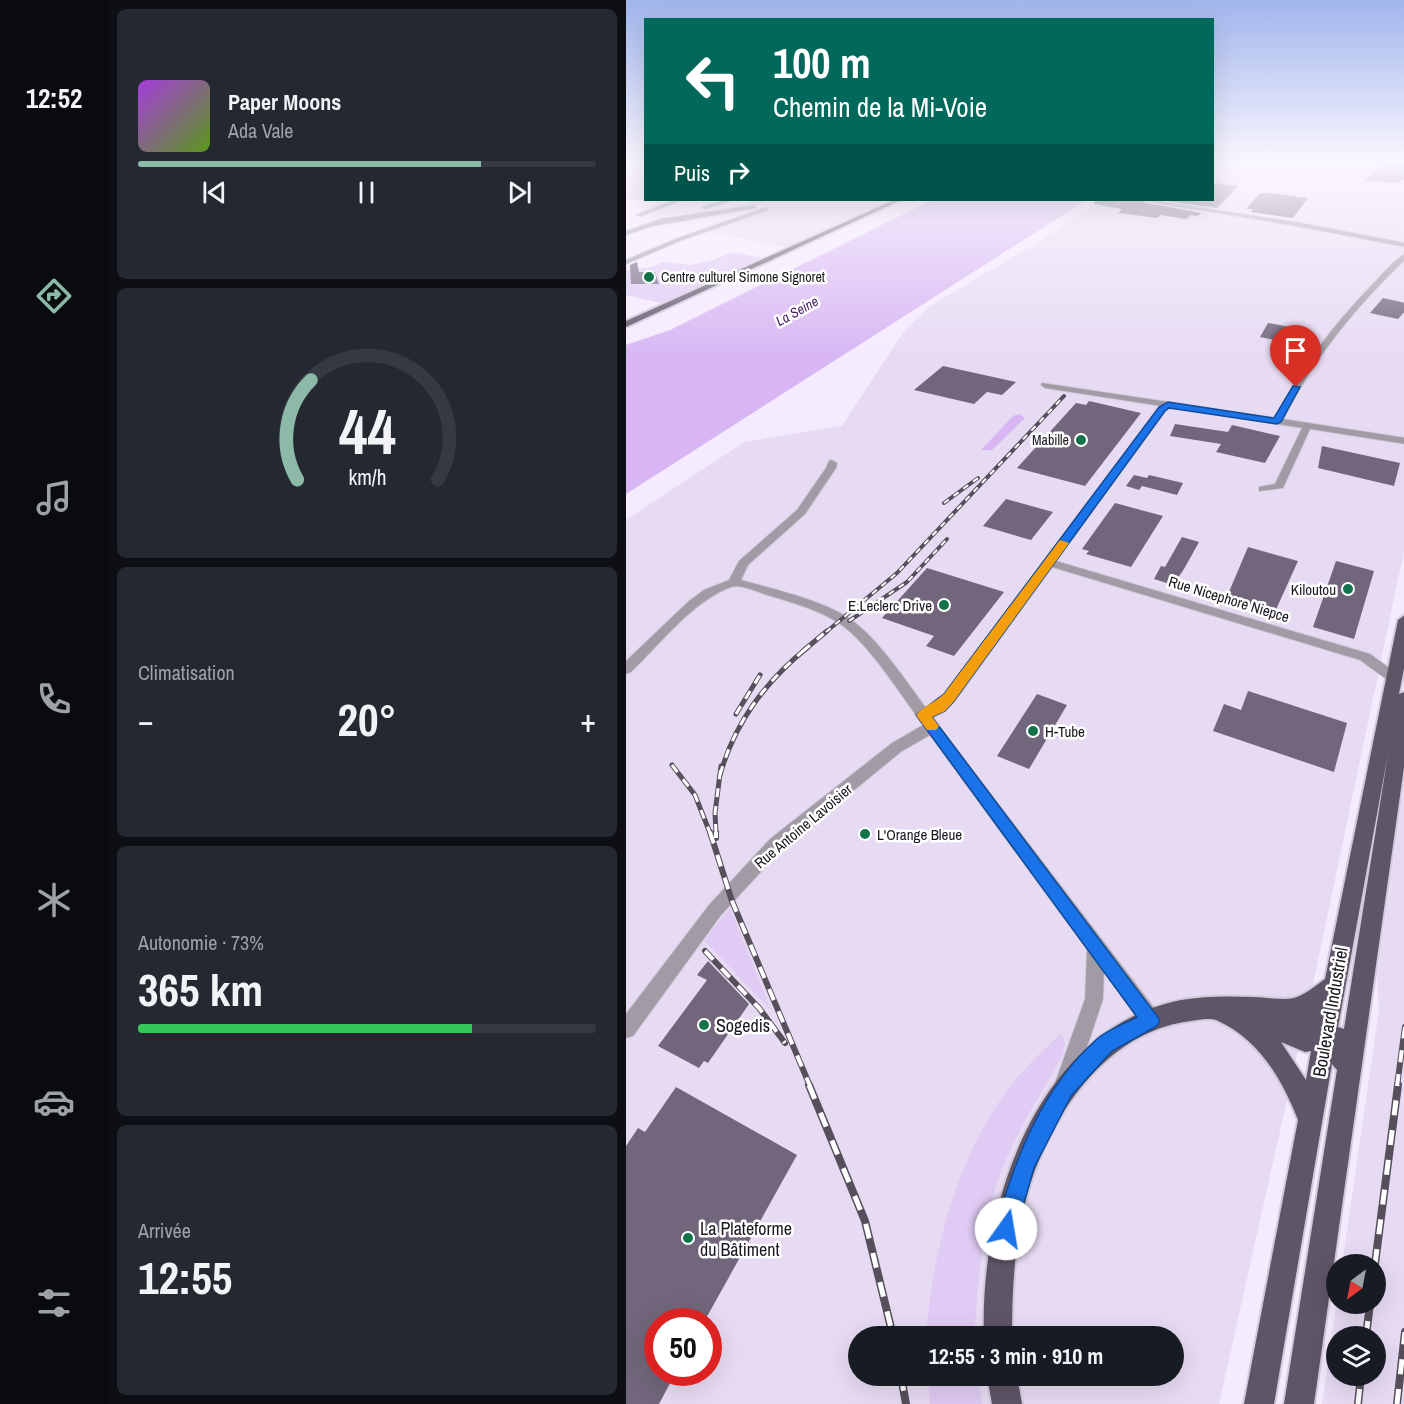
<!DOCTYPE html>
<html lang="fr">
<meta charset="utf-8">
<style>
body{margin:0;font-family:"Archivo Narrow",sans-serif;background:#242831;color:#f1f3f6;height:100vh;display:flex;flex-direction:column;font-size:22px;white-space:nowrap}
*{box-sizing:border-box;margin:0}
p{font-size:20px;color:#9ea1a6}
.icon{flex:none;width:33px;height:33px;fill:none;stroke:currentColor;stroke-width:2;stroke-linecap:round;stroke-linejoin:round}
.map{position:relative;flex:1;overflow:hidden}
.drawer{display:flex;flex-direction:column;gap:9px;padding:9px;background:#0d0f14;width:518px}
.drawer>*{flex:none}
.top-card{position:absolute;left:18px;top:18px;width:570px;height:183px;border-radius:0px;box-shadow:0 6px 24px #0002;background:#00695c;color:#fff;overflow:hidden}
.needle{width:39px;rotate:212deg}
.controls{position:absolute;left:700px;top:1254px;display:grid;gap:12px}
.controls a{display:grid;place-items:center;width:60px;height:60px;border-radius:50%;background:#171b24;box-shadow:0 6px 24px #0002;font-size:30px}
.speed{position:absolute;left:18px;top:1308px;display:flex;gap:12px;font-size:30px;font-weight:700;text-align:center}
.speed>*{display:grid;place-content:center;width:78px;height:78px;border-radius:50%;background:#171b24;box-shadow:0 6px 24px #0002;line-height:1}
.speed .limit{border:9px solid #d22;background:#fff;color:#111}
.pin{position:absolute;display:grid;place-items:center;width:51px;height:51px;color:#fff;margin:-62px -26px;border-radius:50% 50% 50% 0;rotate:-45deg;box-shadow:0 0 6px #0007}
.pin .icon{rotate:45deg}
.me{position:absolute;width:66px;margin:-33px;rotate:13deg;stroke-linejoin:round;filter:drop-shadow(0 0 4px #0008)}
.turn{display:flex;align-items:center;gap:21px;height:126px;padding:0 30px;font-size:27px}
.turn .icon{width:78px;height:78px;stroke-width:2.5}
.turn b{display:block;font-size:42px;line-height:51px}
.then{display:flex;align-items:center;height:57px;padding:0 30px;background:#0003;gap:12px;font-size:22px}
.big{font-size:45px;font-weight:700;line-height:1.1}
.drawer .tile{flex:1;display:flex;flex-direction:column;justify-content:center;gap:9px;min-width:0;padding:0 21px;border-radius:9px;background:#242831}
.drawer .dial{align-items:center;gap:0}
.dial svg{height:156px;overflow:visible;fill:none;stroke:#363941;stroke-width:7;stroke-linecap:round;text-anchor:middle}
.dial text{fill:#f1f3f6;stroke:none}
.song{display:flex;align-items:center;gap:18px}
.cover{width:72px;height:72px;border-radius:9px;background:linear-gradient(135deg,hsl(280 70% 55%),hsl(90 70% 35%))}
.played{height:6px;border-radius:3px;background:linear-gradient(90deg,#8db9a9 75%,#363941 75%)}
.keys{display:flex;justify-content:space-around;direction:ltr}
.heat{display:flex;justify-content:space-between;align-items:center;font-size:33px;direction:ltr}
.charge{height:9px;border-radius:4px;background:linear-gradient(90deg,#34c759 73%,#363941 0)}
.trip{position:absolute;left:222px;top:1326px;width:336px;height:60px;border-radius:30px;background:#171b24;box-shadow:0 6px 24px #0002;font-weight:700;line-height:60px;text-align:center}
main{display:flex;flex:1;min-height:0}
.tab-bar{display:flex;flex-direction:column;width:108px;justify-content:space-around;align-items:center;background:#090b0e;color:#9ea1a6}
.tab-bar .icon{width:42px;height:42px}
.tab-bar .active{color:#8db9a9}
.tab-bar b{font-size:27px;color:#f1f3f6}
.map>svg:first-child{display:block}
.built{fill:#e7dbf3;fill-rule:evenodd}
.green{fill:#e0cbf4}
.water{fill:#d7b6f3}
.building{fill:#71667b}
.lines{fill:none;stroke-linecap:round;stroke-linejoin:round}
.minor-casing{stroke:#d2c9db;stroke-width:2}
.major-casing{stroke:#d2c9db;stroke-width:4}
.minor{fill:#a09ba5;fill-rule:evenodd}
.major{fill:#5e5566;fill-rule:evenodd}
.rail-far3-casing{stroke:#56505c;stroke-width:4}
.rail-far2-casing{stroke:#56505c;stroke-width:5}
.rail-far1-casing{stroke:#56505c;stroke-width:6}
.rail-casing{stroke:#56505c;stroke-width:8}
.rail-far3{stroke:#fff;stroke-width:2;stroke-dasharray:6;stroke-linecap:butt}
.rail-far2{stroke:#fff;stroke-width:3;stroke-dasharray:9;stroke-linecap:butt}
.rail-far1{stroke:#fff;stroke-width:4;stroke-dasharray:12;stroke-linecap:butt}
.rail{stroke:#fff;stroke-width:5;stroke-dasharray:15;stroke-linecap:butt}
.route{fill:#1a73e8;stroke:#114b97;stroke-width:1.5}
.slow{fill:#f59e0b}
.poi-dot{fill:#12734a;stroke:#fff;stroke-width:2}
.labels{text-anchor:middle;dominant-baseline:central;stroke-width:5;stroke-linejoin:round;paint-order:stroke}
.far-poi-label{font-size:14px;fill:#1a161e;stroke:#fff;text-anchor:start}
.far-water-label{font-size:14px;font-style:italic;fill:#4a2167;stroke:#fff}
.poi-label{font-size:15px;fill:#1a161e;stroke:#fff;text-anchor:end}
.street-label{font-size:15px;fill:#1a161e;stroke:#fff}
.near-street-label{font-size:18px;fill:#1a161e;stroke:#fff}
.near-poi-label{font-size:18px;fill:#1a161e;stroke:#fff;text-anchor:start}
</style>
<main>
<nav class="tab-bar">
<b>12:52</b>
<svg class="icon active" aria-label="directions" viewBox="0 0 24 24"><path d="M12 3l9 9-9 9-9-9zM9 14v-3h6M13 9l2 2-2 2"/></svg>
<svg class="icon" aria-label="music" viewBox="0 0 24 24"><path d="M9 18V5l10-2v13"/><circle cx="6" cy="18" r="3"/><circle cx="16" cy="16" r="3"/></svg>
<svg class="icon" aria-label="phone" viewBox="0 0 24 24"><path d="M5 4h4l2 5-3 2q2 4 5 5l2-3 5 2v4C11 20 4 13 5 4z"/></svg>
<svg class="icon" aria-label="climate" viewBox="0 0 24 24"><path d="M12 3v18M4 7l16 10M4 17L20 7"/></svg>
<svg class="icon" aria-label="car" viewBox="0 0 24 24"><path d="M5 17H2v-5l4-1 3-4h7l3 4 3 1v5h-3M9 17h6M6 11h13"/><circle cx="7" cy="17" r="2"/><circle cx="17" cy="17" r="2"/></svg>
<svg class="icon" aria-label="filters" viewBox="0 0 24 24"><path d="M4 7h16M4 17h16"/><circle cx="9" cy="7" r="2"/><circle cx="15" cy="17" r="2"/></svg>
</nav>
<section class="drawer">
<div class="tile">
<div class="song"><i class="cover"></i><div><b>Paper Moons</b><p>Ada Vale</p></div></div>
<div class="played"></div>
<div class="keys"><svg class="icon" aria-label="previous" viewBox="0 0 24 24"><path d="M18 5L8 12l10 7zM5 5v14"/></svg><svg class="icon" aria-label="pause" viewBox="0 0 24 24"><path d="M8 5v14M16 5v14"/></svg><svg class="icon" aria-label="next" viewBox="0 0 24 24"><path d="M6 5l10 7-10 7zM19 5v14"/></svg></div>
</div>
<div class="tile dial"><svg viewBox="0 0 100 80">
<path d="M14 69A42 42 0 1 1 86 69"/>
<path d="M14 69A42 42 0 0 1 21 18" stroke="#8db9a9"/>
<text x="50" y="56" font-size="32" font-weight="700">44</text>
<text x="50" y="72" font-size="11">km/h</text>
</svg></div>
<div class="tile"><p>Climatisation</p>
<div class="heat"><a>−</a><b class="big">20°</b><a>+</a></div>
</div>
<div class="tile"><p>Autonomie · 73%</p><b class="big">365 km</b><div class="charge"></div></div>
<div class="tile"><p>Arrivée</p><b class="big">12:55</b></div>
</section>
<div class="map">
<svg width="779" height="1404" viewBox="0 0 779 1404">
<rect width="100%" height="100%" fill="#f5ebff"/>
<!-- built -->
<g class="built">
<path d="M587 163H778V551L689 975 593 1404H0V520L118 442 216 426 278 331 304 306 409 244 475 200H586ZM32 1322H82V1372H32ZM232 1336H548V1376H232Z"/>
<polygon points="130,200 258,200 253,206 160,247 79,231 148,208 125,207 124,202"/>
<path d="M778 784V1404H696L711 1299V1304H750V1264H716L753 1010 751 976ZM711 1336H750V1376H711Z"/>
</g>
<!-- green -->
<g class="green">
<polygon points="0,163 19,163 20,200 26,200 0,200"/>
<polygon points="107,252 136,258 35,303 0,295 0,270 26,267 36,262 65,265 87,260"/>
<polygon points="104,908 145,1010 78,940"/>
<path d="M435 1033 439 1042 437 1054C414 1097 385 1139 370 1186 355 1235 352 1286 348 1336H300C307 1248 331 1154 387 1083 401 1065 419 1049 435 1033Z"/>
<polygon points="302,1376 352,1376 356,1404 304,1404"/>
</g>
<!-- water -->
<g class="water">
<polygon points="306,200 460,200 0,494 0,345 44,330"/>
<polygon points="393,414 399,418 366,450 355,450 387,416"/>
</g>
<!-- building -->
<g class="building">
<polygon points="760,163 779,165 779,179 772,183 738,180"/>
<polygon points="590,183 612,186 591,208 535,200 586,200 586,187"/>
<polygon points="634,193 642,193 682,198 667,218 625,212 627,209 620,209"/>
<polygon points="469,200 518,200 519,203 575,213 572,216 565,215 560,219 535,215 531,218 492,213 496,209 468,204"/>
<polygon points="11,262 13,272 29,272 33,284 5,284 4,265"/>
<polygon points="757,298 779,303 779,311 772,319 744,313"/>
<polygon points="642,323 681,330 673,345 634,337"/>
<polygon points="317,366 390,382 376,395 361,392 348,404 288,390"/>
<polygon points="463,401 515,413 459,486 391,468 450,403 460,405"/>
<polygon points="549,424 602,432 606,425 654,436 639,463 590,452 595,444 544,436"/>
<polygon points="696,446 774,463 768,486 692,468"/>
<polygon points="508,475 521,478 523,475 557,483 551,495 516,486 513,490 500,486"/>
<polygon points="380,499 427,512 405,540 357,526"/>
<polygon points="489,503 537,516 505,567 460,554 463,551 456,549"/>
<polygon points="556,537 573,542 558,569 547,585 528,579 535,566 539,567"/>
<polygon points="622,547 672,561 648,614 600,599"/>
<polygon points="710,561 748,571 728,639 687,627"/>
<polygon points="301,568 378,592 328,656 300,646 308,636 256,618"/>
<polygon points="622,691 721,723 708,772 587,731 598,704 615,710"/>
<polygon points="411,694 441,705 403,769 371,756"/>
<polygon points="82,961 123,1004 82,1063 78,1061 73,1068 32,1046 81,980 71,975"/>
<polygon points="50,1087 171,1155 78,1322 32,1322 32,1372 50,1372 33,1404 0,1404 0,1146 12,1128 19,1132"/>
</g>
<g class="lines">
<!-- minor casing -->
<g class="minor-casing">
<g id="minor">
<polygon points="49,200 56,200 15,216 10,215"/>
<polygon points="99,200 106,200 79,209 76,207"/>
<polygon points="523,200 670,222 779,243 779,247 670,226 519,201"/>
<polygon points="128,205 130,208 27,226 0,235 0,231 35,219"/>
<polygon points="141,207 143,210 56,240 0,264 0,260 52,238"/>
<path d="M779 254V260C729 307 688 358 657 419L779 438V444L684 429 657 488 633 491V487L649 484 676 428 545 407 539 411 430 561 744 654 773 675 775 678 773 681H763L734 660 426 567 328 702 319 711 306 717 532 1013 534 1020 532 1027 525 1029 518 1027 478 971 477 999 449 1083 446 1090 439 1093 432 1090 429 1083 459 999 461 949 304 735 276 751 156 849 95 915 7 1036 0 1038V1014L83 905 144 839 266 743 297 725C275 695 246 648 217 626 197 611 165 602 141 595 131 592 115 584 105 587 67 601 34 644 5 672L0 674V661L63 601 78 590 103 580 113 561 171 510 200 468 203 461 206 460 211 463 210 468 179 514 122 565 115 580C147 589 197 600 224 619 251 637 280 681 300 708L309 703 318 694 535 406 419 388 415 385 416 383 649 418C675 368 708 323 748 283 757 273 767 261 779 254Z"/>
</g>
</g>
<!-- major casing -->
<g class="major-casing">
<g id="major">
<polygon points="268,200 275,200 0,327 0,321"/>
<path d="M779 615V663L773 694 779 692V760L688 1404H658L711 1070 706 1064 648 1404H618L672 1120C656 1079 632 1038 590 1020 581 1017 567 1021 558 1022 493 1033 447 1087 420 1144 391 1204 386 1270 386 1336H358C353 1207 410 1029 555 1000 578 996 603 996 627 997 640 997 655 1001 668 998 679 995 689 986 699 979L772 620ZM762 754 718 1029 712 1027ZM655 1042 679 1052 685 1051 680 1080Z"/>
<polygon points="361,1376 391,1376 396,1404 366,1404"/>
</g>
</g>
<!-- minor -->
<use href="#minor" class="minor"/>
<!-- major -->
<use href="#major" class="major"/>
<!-- rail-far3 casing -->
<g class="rail-far3-casing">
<g id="rail-far3">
<polyline points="318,503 352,478"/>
<polyline points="223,621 281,582 321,539"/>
<polyline points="200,632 271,573 438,396"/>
</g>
</g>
<!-- rail-far2 casing -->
<g class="rail-far2-casing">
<g id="rail-far2">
<polyline points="177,651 201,631"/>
<polyline points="110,714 134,675"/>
<polyline points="46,765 69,795 84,833"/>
<path d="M94 775C109 722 139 682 182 647"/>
<polyline points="90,833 89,813 95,766"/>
</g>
</g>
<!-- rail-far1 casing -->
<g class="rail-far1-casing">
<g id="rail-far1">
<polyline points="84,832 106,901 184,1086"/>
<polyline points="90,832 90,838"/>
<polyline points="79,951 133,1008 159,1043"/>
<polyline points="771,1086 779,1027"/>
</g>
</g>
<!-- rail casing -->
<g class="rail-casing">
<g id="rail">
<polyline points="183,1085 239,1221 267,1336"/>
<polyline points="749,1264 772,1085"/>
<polyline points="740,1336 744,1304"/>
<polyline points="275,1376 280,1404"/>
<polyline points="732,1404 735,1376"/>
<polyline points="771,1404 779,1332"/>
</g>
</g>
<!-- rail-far3 -->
<use href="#rail-far3" class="rail-far3"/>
<!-- rail-far2 -->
<use href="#rail-far2" class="rail-far2"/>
<!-- rail-far1 -->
<use href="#rail-far1" class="rail-far1"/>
<!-- rail -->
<use href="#rail" class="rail"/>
</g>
<!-- sky -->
<linearGradient id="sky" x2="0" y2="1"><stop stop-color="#a1b5ec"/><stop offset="0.45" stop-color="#faf6ff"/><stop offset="1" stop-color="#faf6ff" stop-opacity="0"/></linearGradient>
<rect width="779" height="359" fill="url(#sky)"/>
<!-- route -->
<path class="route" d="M667 386 674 387 655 422 651 424 543 408 539 411 328 701 319 711 306 717 534 1020 531 1026 486 1051 445 1096 408 1168 388 1237 380 1240 372 1237 369 1229C389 1159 415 1089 471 1039 481 1030 498 1024 511 1017L290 715 318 694 533 407 542 402 648 418Z"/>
<!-- slow -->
<path class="slow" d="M434 540 443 543 328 701 319 711 306 717 313 726 310 730H301L290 715C296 707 310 702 318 694Z"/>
<!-- markers -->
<g class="poi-dot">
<circle cx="23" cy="277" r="6"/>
<circle cx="455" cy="440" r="6"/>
<circle cx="722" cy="589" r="6"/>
<circle cx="318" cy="605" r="6"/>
<circle cx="407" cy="731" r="6"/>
<circle cx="239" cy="834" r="6"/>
<circle cx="78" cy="1025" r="6"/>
<circle cx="62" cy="1238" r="6"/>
</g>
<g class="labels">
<!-- far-poi labels -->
<g class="far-poi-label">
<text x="35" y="277">Centre culturel Simone Signoret</text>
<text x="443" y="440" text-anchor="end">Mabille</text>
</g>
<!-- far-water labels -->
<g class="far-water-label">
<text transform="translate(171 311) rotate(-29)">La Seine</text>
</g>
<!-- poi labels -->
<g class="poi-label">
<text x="710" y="589">Kiloutou</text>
<text x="306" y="605">E.Leclerc Drive</text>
<text x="419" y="731" text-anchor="start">H-Tube</text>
<text x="251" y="834" text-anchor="start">L'Orange Bleue</text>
</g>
<!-- street labels -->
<g class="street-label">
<text transform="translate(603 599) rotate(17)">Rue Nicephore Niepce</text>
<text transform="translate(177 826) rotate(-40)">Rue Antoine Lavoisier</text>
</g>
<!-- near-street labels -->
<g class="near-street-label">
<text transform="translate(704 1012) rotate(-80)">Boulevard Industriel</text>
</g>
<!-- near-poi labels -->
<g class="near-poi-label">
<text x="90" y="1025">Sogedis</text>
<text x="74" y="1228">La Plateforme<tspan x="74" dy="21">du Bâtiment</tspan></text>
</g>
</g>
</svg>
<div class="controls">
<a><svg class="needle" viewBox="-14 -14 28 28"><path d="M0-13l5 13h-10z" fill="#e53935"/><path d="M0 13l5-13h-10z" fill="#9ea1a6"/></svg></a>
<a><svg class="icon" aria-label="layers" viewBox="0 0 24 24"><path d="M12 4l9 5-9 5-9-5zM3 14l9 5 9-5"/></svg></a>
</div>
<div class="speed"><div class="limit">50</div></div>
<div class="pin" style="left:670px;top:387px;background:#d93025"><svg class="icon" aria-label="arrive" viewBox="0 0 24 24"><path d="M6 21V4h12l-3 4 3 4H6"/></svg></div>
<svg class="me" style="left:380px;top:1229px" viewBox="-20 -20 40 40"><circle r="19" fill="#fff"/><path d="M0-13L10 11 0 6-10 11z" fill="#1a73e8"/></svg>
<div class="trip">12:55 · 3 min · 910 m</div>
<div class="top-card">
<div class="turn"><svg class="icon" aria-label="left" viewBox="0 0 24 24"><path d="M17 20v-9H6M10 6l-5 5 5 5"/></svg><div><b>100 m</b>Chemin de la Mi-Voie</div></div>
<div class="then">Puis<svg class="icon" aria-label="right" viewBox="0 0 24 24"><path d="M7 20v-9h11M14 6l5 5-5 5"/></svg></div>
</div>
</div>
</main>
